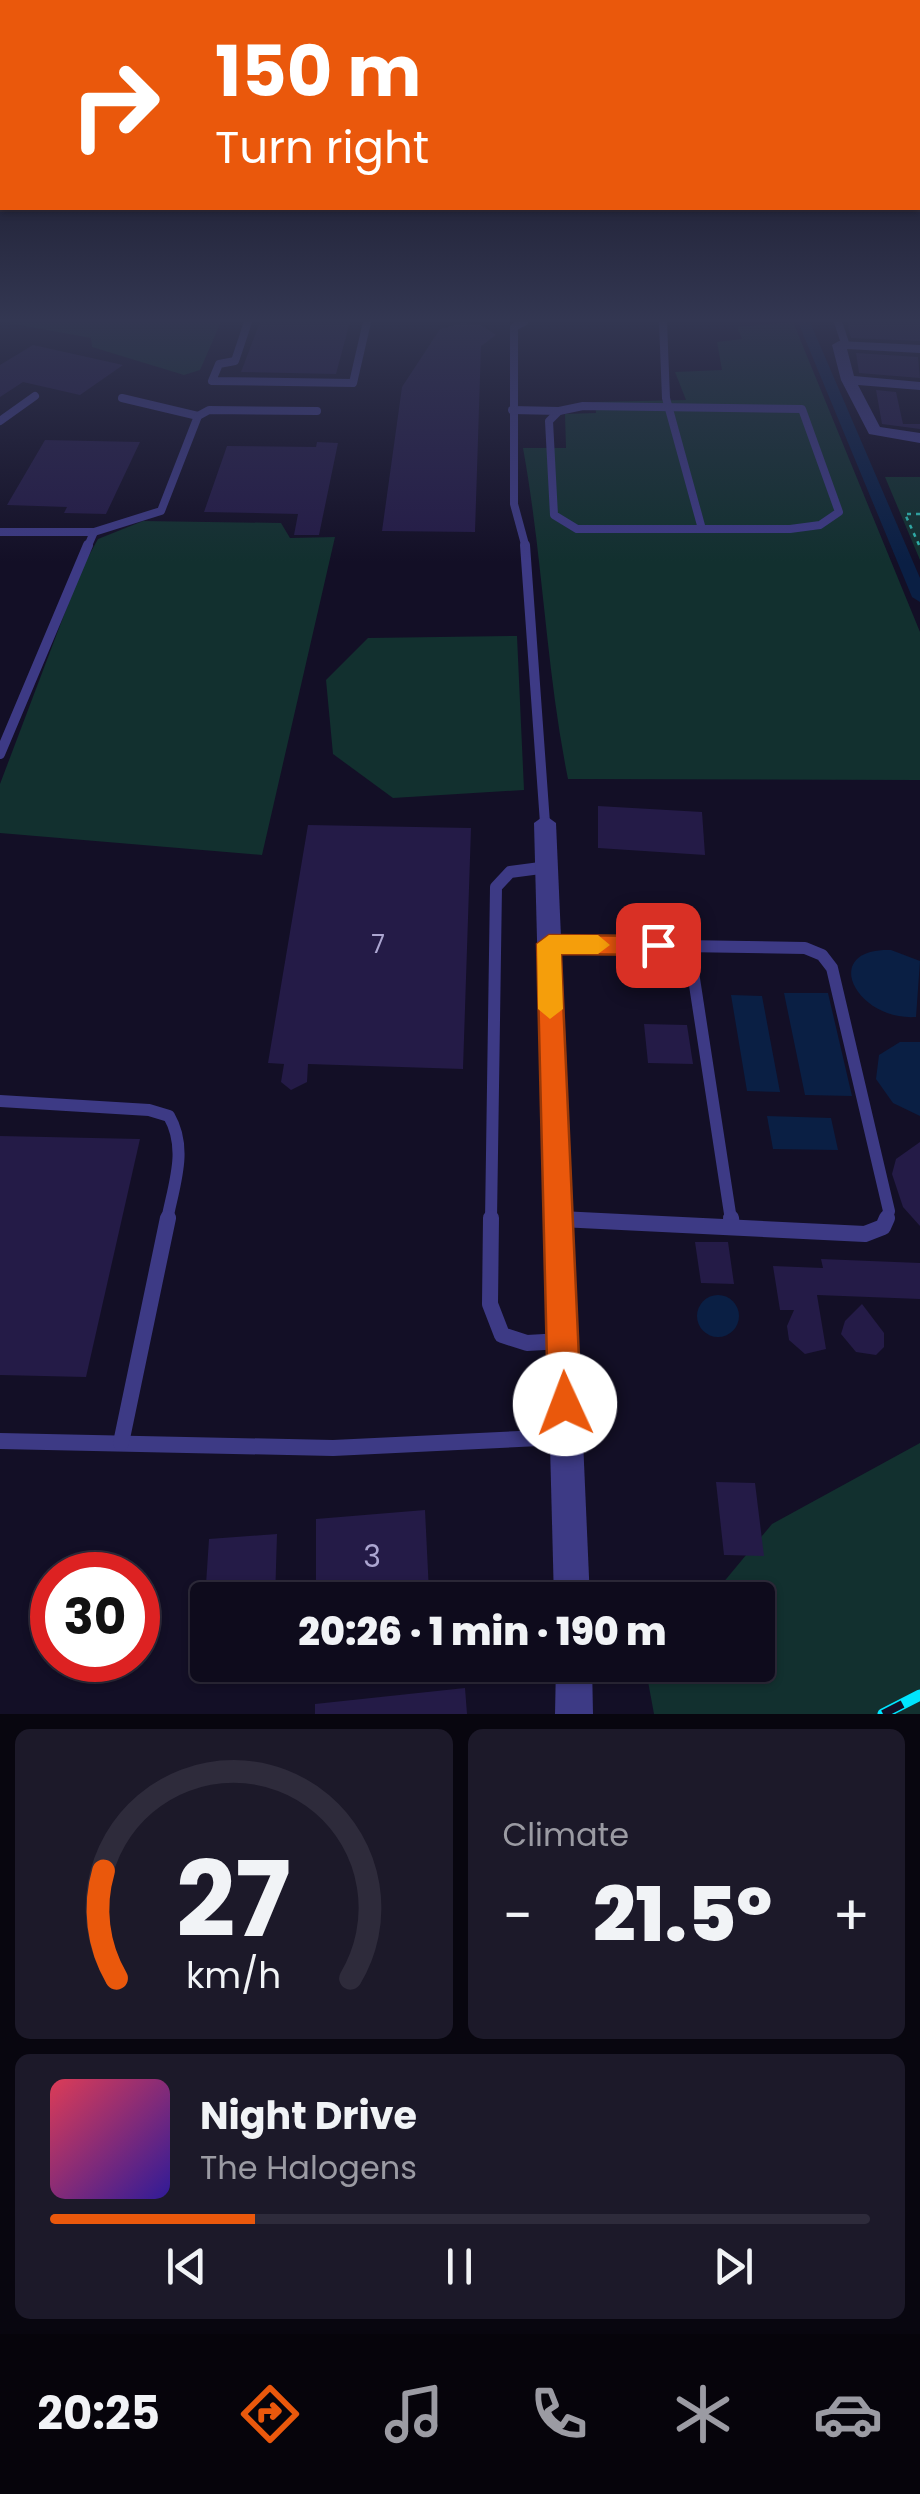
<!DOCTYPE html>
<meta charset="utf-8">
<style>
body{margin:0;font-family:Poppins,sans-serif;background:#1c1929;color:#f1f3f6;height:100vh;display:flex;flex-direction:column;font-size:38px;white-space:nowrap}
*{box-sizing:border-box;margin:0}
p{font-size:32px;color:#9b9ba3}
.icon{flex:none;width:55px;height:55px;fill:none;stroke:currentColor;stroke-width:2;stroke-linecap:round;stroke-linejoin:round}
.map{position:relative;height:1714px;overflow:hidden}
.sheet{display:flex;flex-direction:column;gap:15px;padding:15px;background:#08060f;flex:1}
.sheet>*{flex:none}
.hud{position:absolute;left:0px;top:0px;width:920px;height:210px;box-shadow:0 2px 8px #0004,0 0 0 2px #2e2b3b;background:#ea580c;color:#fff;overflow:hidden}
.speed{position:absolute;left:30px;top:1552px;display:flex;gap:20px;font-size:50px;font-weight:700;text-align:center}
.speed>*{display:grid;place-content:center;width:130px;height:130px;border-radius:50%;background:#0e0b1c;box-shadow:0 2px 8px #0004,0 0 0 2px #2e2b3b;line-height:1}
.speed .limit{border:15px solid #d22;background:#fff;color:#111}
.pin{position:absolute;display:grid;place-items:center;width:85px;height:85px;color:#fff;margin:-42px;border-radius:20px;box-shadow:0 5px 15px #0006}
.me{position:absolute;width:110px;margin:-55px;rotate:358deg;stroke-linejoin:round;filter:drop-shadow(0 0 8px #0008)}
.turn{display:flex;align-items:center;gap:35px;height:210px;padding:0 50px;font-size:45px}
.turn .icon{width:130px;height:130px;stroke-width:2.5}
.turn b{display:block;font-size:70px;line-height:85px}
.big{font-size:75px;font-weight:800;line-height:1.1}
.sheet .card{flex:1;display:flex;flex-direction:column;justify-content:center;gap:15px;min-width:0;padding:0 35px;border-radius:15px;background:#1c1929}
.sheet .dial{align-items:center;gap:0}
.dial svg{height:260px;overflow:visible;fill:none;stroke:#2e2b3b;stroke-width:7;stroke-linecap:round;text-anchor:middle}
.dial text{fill:#f1f3f6;stroke:none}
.song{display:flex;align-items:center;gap:30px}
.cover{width:120px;height:120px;border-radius:15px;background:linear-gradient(135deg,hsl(350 70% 55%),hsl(250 70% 35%))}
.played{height:10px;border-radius:5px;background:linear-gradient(90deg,#ea580c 25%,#2e2b3b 25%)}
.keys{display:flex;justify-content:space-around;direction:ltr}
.heat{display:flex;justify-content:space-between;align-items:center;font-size:55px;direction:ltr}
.sheet .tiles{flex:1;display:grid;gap:15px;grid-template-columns:1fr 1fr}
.card:last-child{grid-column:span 2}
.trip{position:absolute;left:190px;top:1582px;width:585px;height:100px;border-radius:10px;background:#0e0b1c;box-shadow:0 2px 8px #0004,0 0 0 2px #2e2b3b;font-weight:800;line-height:100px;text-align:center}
.tab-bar{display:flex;height:160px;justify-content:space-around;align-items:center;background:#06040b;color:#9b9ba3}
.tab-bar .icon{width:70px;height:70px}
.tab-bar .active{color:#ea580c}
.tab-bar b{font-size:45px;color:#f1f3f6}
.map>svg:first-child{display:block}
.green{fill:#12302f}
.water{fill:#0a1f44}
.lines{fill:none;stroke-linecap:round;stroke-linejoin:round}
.canal{fill:#0a1f44;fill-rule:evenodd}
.building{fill:#241b47}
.path{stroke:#2fb8b0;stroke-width:2.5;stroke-dasharray:4 5;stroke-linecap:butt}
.service-far3{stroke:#3d3a85;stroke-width:8}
.service-far2{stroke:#3d3a85;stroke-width:10}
.service-far1{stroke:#3d3a85;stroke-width:12}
.service{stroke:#3d3a85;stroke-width:16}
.minor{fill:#3d3a85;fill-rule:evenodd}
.rail-casing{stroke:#00e5ff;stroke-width:11}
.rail{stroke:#130f26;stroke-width:8;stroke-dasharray:22;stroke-linecap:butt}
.route{fill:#ea580c;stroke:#983908;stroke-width:2.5}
.slow{fill:#f59e0b}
.labels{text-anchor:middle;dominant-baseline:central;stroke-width:10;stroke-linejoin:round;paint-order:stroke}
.number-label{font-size:25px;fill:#aca6d1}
.near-number-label{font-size:30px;fill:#aca6d1}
</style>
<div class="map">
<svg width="920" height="1714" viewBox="0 0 920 1714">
<rect width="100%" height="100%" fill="#130f26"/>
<!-- green -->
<g class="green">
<polygon points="3,322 221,322 200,370 184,375 92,347 91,338"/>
<path d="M793 322 920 632V780L568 779C546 670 543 558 523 448H566L565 414 596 413 595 402 686 400 675 372 722 370 717 342 742 339 737 327Z"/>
<polygon points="885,477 920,477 920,560"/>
<polygon points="143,521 281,523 290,538 335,537 262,855 0,833 0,784 81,570 98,539"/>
<polygon points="517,636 524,790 393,798 333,754 326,680 368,638"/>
<polygon points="920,1443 920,1714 654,1714 645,1665 758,1665 758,1600 633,1600 630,1583 717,1590 772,1524"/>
</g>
<!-- water -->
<g class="water">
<path d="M891 950 920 961 916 1017C855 1021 819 948 891 950Z"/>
<polygon points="784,993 828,993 852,1096 805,1095"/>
<polygon points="731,995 762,996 780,1092 747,1091"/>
<polygon points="900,1042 920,1042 920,1116 893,1103 876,1079 879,1055"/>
<polygon points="767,1116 831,1118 838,1150 773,1149"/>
<circle cx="718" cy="1316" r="21"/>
</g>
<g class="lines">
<!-- canal -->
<polygon class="canal" points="798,322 810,322 920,578 920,602 912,597"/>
</g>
<!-- building -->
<g class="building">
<polygon points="260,322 350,322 336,374 241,372"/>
<polygon points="847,322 920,322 920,341 851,338"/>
<polygon points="463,323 481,325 496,335 481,346 475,532 382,531 402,387 440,329"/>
<polygon points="33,345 123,365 80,395 23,382 0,397 0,365"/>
<polygon points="856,353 918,357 920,378 859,373"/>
<polygon points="876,390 896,392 903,424 920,424 920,429 882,424"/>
<polygon points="45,440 140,442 106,514 64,513 67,507 7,505"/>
<polygon points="317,442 338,443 319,535 294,535 298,514 204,512 227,446 316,447"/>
<polygon points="598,806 702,812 705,855 598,848"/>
<polygon points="308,825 471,828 463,1069 308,1064 307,1082 291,1090 281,1082 284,1064 268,1063"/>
<polygon points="644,1024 687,1025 693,1064 648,1063"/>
<polygon points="0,1136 140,1139 86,1377 0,1375"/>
<polygon points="920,1142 920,1226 903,1207 892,1174 896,1159"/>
<polygon points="695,1242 728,1242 734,1284 701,1283"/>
<polygon points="821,1259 920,1263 920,1299 817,1295 826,1349 805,1354 789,1340 787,1326 794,1310 780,1310 773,1266 823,1268"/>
<polygon points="862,1304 884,1333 884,1347 876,1355 856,1352 841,1334 845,1321"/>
<polygon points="716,1482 755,1483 764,1556 724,1555"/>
<polygon points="425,1510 429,1592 316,1600 316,1519"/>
<polygon points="277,1534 275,1600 205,1600 209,1539"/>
<polygon points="465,1688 467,1714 315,1714 315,1704"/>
</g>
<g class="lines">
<!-- path -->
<polyline class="path" points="920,514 905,514 920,547"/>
<!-- service-far3 -->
<g class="service-far3">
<polyline points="248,322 235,361 219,364 212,381 353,383 367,322"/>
<polyline points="524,322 514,327 514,504 526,548"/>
<polyline points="663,322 666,398 702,529"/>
<polyline points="838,322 845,343"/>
<polyline points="122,398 198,416"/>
<polygon points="583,406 802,409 839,512 820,525 790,529 577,529 554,515 549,421 559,411"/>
<polyline points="512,410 559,411"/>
<polyline points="0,421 35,396"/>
<polyline points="0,532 94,532"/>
<polyline points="87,548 94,532 161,511 198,416 209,410 317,411"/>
</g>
<!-- service-far2 -->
<g class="service-far2">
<polyline points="525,545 545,823"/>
<polyline points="0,754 88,545"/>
</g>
<!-- service-far1 -->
<g class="service-far1">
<polyline points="549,944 805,948 822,955 832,968 889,1211 886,1220"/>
<polyline points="689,946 731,1220"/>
<path d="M0 1101 149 1110 169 1116C188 1149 174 1184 167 1220"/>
<polyline points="560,1219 582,1220"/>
<polyline points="491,1220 496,887 510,872 548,867"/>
</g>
<!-- service -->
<g class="service">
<polyline points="491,1218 490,1304 502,1335 527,1343 562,1341"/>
<polyline points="731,1218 732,1227"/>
<polyline points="560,1219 865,1234 883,1227 887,1218"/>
<polyline points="0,1441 333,1448 562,1437"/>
<polyline points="121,1443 168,1218"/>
</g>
<!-- minor -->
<g class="minor">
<polygon points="839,341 920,345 920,353 847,349 854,376 920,382 920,390 858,385 880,427 920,433 920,443 869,434 841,380 832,345"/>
<polygon points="545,815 556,823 590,1600 554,1600 534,823"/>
<polygon points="556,1665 592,1665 593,1714 555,1714"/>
</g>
<!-- rail casing -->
<g class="rail-casing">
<polyline id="rail" points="883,1714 920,1695"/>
</g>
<!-- rail -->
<use href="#rail" class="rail"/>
</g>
<!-- sky -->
<linearGradient id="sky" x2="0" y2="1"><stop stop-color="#0a0815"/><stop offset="0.57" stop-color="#333752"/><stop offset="1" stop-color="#333752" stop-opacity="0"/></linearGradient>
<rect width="920" height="562" fill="url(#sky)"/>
<!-- route -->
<polygon class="route" points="549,935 658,936 670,945 658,955 561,954 581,1404 576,1416 565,1421 553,1416 548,1404 537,944"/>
<!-- slow -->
<polygon class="slow" points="549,935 598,935 610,945 598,954 561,954 563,1009 550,1019 538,1009 537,944"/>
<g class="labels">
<!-- number labels -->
<g class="number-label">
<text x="378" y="944">7</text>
</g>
<!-- near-number labels -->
<g class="near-number-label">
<text x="372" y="1556">3</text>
</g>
</g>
</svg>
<div class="speed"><div class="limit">30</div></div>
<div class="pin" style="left:658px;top:945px;background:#d93025"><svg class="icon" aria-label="arrive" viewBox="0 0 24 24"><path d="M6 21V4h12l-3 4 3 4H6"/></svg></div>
<svg class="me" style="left:565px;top:1404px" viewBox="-20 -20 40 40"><circle r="19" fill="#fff"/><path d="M0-13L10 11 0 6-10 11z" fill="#ea580c"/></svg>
<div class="trip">20:26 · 1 min · 190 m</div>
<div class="hud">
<div class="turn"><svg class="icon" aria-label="right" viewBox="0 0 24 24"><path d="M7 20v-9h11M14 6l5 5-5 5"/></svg><div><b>150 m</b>Turn right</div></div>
</div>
</div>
<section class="sheet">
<div class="tiles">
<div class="card dial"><svg viewBox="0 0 100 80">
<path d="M14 69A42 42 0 1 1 86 69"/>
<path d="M14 69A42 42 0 0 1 10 36" stroke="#ea580c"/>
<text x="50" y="56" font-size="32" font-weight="700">27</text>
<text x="50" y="72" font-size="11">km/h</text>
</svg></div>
<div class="card"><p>Climate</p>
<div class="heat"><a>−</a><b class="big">21.5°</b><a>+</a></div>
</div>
<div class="card">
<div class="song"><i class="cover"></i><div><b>Night Drive</b><p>The Halogens</p></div></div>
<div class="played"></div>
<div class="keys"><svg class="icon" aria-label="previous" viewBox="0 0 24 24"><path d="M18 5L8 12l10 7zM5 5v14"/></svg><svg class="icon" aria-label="pause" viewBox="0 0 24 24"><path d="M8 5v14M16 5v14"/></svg><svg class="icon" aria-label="next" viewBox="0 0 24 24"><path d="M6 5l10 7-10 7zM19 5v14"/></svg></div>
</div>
</div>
</section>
<nav class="tab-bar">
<b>20:25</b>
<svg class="icon active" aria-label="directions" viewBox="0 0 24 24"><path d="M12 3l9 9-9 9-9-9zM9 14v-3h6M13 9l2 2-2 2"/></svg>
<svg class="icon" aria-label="music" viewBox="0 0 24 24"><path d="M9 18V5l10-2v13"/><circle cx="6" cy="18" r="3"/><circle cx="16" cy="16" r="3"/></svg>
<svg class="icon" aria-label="phone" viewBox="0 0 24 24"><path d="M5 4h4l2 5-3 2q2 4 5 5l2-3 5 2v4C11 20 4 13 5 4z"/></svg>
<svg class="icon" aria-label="climate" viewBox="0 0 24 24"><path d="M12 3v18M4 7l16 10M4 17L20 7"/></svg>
<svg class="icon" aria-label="car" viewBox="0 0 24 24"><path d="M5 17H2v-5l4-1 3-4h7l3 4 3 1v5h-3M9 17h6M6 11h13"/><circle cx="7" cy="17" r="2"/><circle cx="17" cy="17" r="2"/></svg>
</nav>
